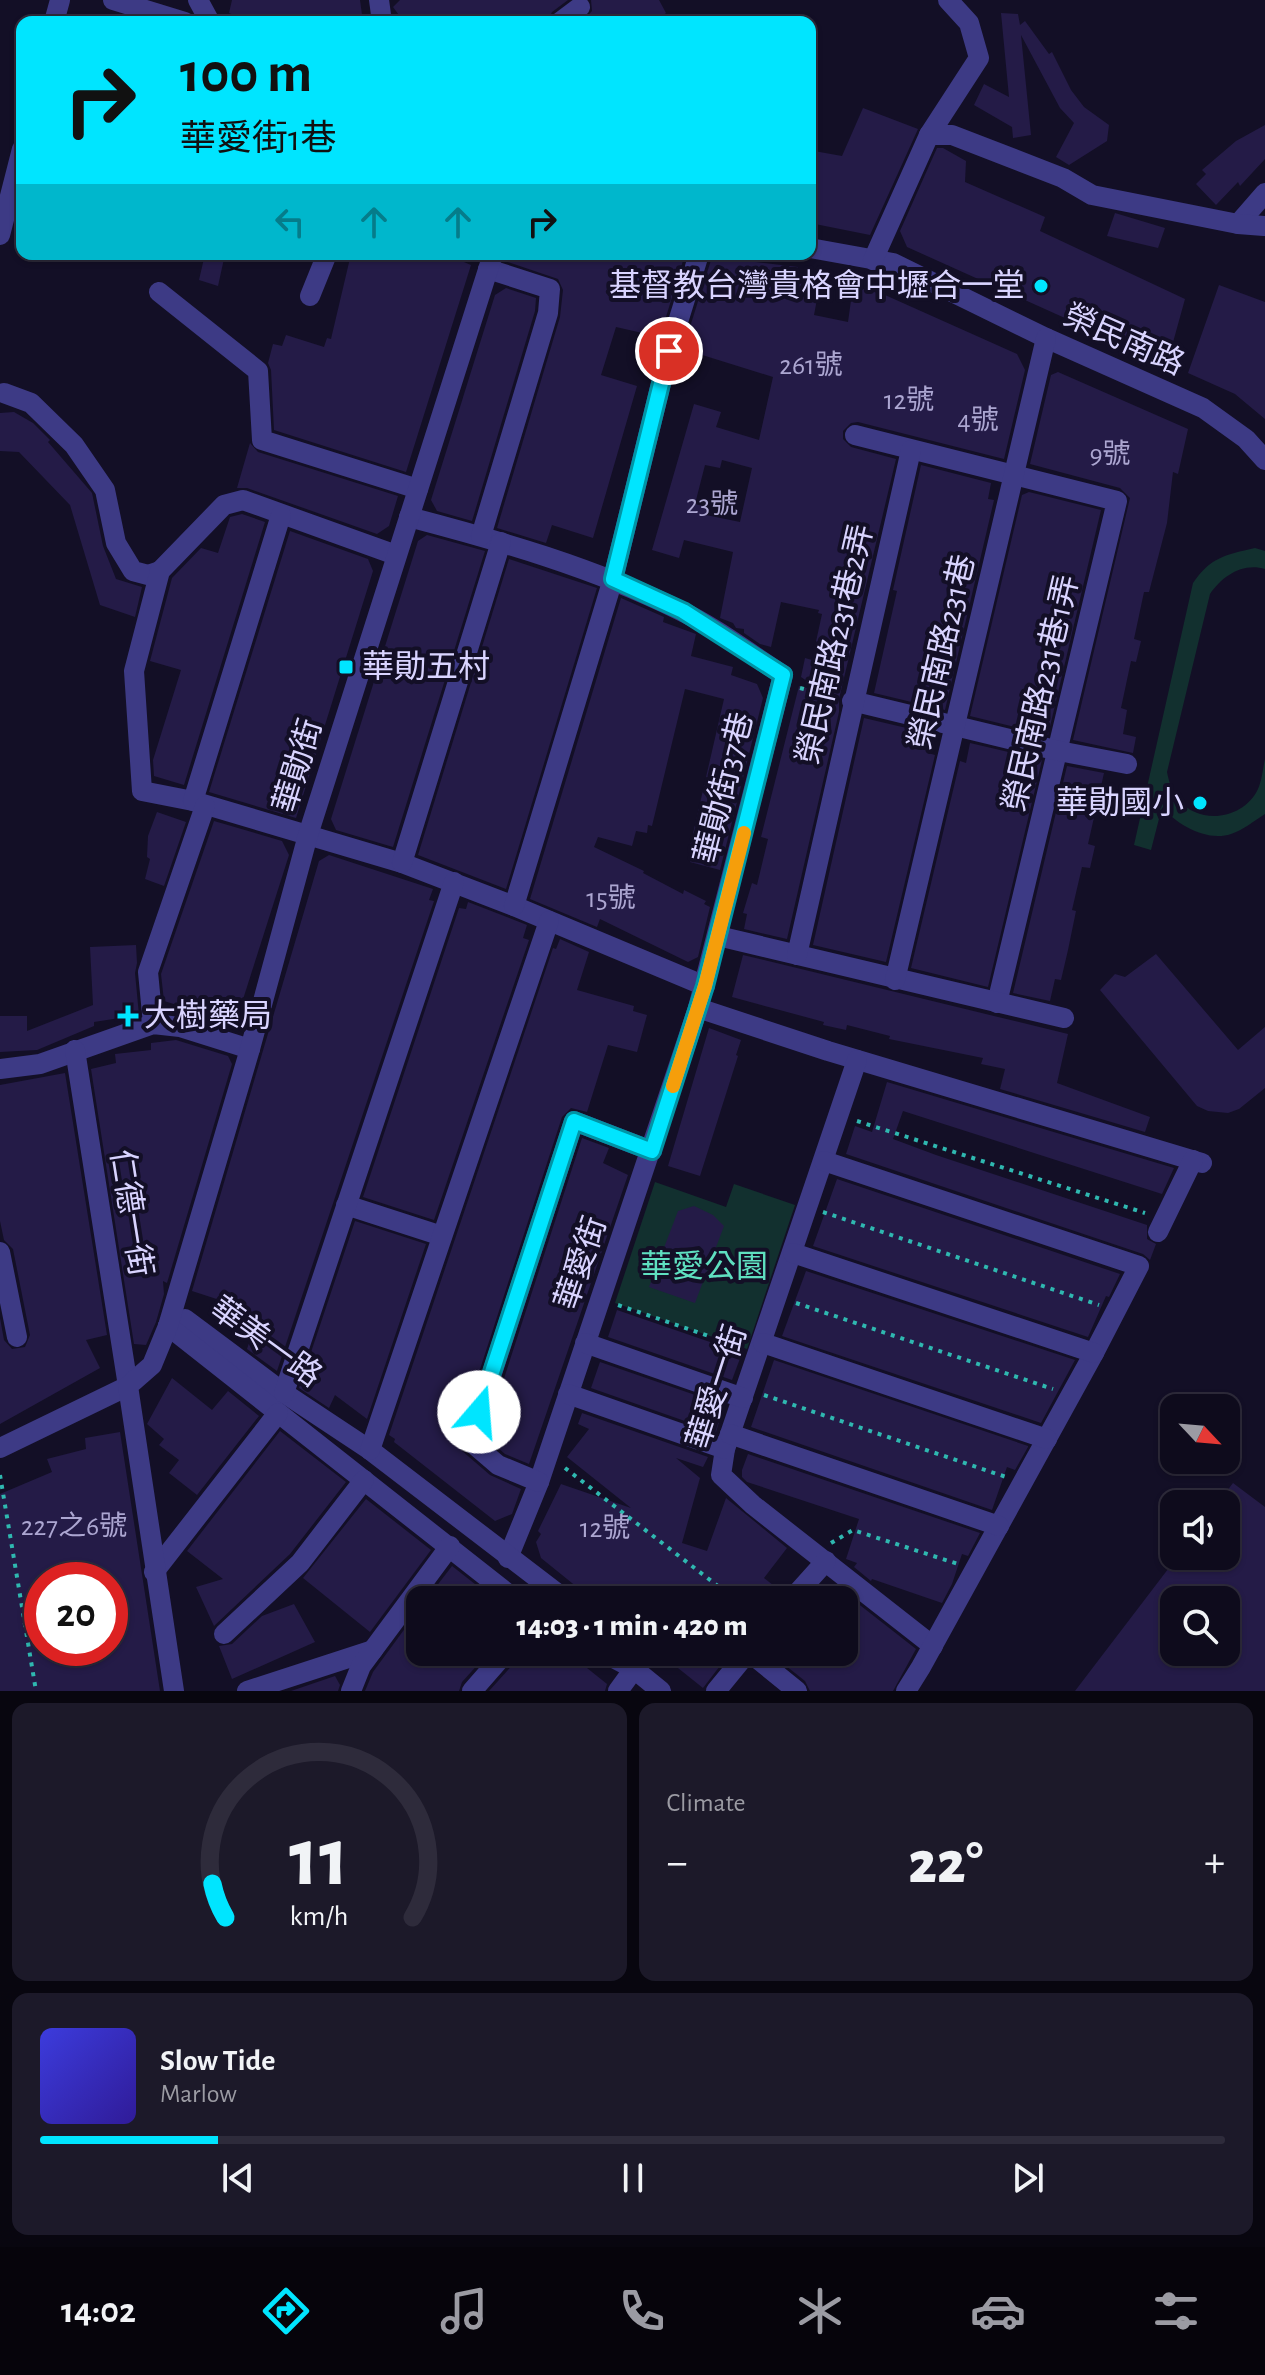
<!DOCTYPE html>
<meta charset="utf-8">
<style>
body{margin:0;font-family:"Alegreya Sans","Noto Sans TC",sans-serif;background:#1c1929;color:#f1f3f6;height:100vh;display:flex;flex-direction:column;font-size:30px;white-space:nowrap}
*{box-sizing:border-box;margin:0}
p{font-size:26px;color:#9b9ba3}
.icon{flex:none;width:44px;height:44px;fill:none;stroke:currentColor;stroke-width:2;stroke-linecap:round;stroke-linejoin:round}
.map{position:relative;height:1691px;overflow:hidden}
.side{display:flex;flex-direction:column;gap:12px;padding:12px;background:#08060f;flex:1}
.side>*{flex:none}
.guide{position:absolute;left:16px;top:16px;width:800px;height:244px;border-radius:16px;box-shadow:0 2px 6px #0004,0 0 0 2px #2e2b3b;background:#00e5ff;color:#111;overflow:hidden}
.needle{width:52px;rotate:116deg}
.buttons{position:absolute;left:1160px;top:1394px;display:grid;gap:16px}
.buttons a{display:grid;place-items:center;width:80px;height:80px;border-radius:16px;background:#0e0b1c;box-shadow:0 2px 6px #0004,0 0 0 2px #2e2b3b;font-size:40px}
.speed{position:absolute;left:24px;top:1562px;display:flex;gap:16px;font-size:40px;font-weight:700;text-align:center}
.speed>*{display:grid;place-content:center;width:104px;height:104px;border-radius:50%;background:#0e0b1c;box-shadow:0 2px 6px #0004,0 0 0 2px #2e2b3b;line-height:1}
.speed .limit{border:12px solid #d22;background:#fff;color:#111}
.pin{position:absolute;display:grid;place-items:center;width:68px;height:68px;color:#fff;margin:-34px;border:4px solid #fff;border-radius:50%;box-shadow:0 2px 8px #0007}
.me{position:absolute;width:88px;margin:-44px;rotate:18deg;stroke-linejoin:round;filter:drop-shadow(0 0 6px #0008)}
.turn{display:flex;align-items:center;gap:28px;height:168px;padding:0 32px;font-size:36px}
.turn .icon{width:104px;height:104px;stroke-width:2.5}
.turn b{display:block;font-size:56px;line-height:68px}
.lanes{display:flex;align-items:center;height:76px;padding:0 32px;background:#0003;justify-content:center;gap:40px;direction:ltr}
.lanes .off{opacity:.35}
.big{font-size:60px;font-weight:800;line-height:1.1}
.side .card{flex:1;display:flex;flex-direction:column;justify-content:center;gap:12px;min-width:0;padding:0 28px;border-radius:16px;background:#1c1929}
.side .dial{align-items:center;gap:0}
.dial svg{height:208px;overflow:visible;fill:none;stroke:#2e2b3b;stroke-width:7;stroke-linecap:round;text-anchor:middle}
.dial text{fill:#f1f3f6;stroke:none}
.song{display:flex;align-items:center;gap:24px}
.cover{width:96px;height:96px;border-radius:12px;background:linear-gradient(135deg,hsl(240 70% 55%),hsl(250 70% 35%))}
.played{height:8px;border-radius:4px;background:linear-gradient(90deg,#00e5ff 15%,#2e2b3b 15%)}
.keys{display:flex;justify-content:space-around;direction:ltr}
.heat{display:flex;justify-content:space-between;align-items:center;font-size:44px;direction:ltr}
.side .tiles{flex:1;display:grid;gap:12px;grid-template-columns:1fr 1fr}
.card:last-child{grid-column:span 2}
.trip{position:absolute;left:406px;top:1586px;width:452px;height:80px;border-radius:16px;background:#0e0b1c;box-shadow:0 2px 6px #0004,0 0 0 2px #2e2b3b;font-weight:800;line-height:80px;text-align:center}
.dock{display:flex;height:128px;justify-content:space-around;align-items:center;background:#06040b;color:#9b9ba3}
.dock .icon{width:56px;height:56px}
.dock .current{color:#00e5ff}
.dock b{font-size:36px;color:#f1f3f6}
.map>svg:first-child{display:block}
.green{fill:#12302f}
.building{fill:#241b47;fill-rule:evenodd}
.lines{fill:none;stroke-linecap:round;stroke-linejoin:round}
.path{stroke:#2fb8b0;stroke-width:4;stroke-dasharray:4 6;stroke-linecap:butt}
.minor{stroke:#3d3a85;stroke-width:20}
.route-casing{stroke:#0095a6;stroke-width:20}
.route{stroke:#00e5ff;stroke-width:14}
.slow{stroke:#f59e0b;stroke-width:14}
.poi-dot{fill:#00e5ff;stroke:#130f26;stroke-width:3}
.labels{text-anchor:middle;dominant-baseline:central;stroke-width:8;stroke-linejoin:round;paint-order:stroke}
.number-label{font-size:28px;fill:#aca6d1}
.poi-label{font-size:32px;fill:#d9d4ff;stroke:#130f26;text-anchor:end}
.street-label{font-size:32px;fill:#d9d4ff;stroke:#130f26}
.park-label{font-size:32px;fill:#5fe0c0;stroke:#130f26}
</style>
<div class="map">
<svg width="1265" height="1691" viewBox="0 0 1265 1691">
<rect width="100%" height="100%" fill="#130f26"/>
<!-- green -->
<g class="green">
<path d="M1255 548 1265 551V569C1243 562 1222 576 1210 594L1167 772C1169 782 1172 792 1179 800 1200 826 1244 819 1258 789 1262 780 1263 768 1265 759V814C1254 821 1243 830 1231 834 1207 842 1177 825 1162 807L1151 850 1134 845 1193 583C1211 557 1225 555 1255 548Z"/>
<polygon points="655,1182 726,1207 734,1184 795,1205 747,1349 615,1303"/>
</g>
<!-- building -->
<g class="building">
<polygon points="232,0 360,0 363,22 250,22 229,13"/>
<polygon points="400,0 568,0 552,12 547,22 404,22 393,7"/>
<polygon points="591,0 659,0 666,13 654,22 582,22 592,11"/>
<polygon points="1001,13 1018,14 1020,25 1025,21 1049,54 1052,52 1071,90 1084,107 1109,125 1107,141 1069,165 1056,157 1074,123 1060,108 1021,35 1031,135 1013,138 1012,127 974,105 984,84 1009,97"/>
<polygon points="863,108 918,129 870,235 810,223 810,171 814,151 842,156"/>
<polygon points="1265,125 1265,159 1240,186 1238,182 1216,205 1196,184 1206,174 1202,170 1236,141"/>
<polygon points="937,148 943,148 966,161 965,182 1045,217 1040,231 1185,299 1167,364 907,247 900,231"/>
<polygon points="1115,213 1165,228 1158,248 1107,236"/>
<polygon points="205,254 225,254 218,286 199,280"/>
<polygon points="351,254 461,254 459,260 471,265 406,472 274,430 271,370 268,363 273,344 282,346 286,335 324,347 327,338 331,339"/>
<polygon points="506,254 685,254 660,337 616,327 601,375 637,386 593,538 552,525 546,543 497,528 560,317 563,290 558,279 505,261"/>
<path d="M712 257 798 267 795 279 817 281 814 293 818 294 814 315 848 322 853 286 885 295 1017 354 1025 370 1004 459 858 422 851 423 843 431V439L851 447 896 459 839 699V712L787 939 744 929 747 914 743 913 752 883 757 885 768 839 761 837 799 686 824 693 801 677 805 658 812 660 822 614 818 613 819 610 781 602 771 647 760 644 744 633V629L736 628 733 623 720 618 733 552 684 540 679 558 652 550 694 404 721 412 716 427 759 440 773 377 683 349ZM722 460 752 468 740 522 706 515 707 507 695 504 705 465 720 468Z"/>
<polygon points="1219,285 1265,302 1265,419 1235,394 1188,373"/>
<polygon points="506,288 536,298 535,311 472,521 437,511 431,500 495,295"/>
<polygon points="1058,372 1188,429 1178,474 1173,472 1167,523 1149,592 1144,592 1134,639 1141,641 1136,662 1131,661 1121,708 1127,710 1123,734 1136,737 1133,753 1073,740 1130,498 1120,488 1030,464 1051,375"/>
<polygon points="14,412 33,423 50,440 48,442 92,493 103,546 116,579 142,587 135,617 100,605 70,505 19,452 0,451 0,413"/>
<polygon points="250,443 258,452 398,496 389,526 377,534 247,488 237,488"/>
<polygon points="921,465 991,483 988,499 994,500 945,710 874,693 897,591 893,590"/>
<polygon points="1029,492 1101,510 1048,735 970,716 1022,495"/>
<polygon points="242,514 265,522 184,785 154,776 153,760 181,670 150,661 172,578 201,548 218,553 230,517"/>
<polygon points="290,531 368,559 373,571 296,818 209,792"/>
<polygon points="427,535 485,551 393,847 336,830 331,819 418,541"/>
<polygon points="509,559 597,588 506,889 418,855"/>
<polygon points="621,598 664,617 663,622 696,634 691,656 733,667 731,675 757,684 763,698 720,870 690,862 692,852 689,851 724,699 685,689 652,826 648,825 647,833 636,831 632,846 598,837 594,847 644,871 643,873 683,894 684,890 706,901 704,904 710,907 698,957 688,962 600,919 597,927 530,899"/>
<polygon points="864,718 932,734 928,753 935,755 886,962 813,945"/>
<polygon points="970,743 1042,760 988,987 911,968 960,761 966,763"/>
<polygon points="1067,766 1104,773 1088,844 1095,846 1090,868 1082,867 1072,910 1076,911 1068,950 1061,980 1055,979 1050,1001 1013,993"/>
<polygon points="157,812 186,822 164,886 145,879 150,859 147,857 148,836"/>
<polygon points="214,821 282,841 289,855 238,1015 229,1021 164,1001 161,974"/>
<polygon points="329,855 433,889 429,900 434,901 277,1371 247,1349 252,1334 231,1328 238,1306 192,1291 319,861"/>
<polygon points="468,902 527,925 523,938 529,940 434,1220 363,1197 459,908 466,909"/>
<polygon points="560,939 589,952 577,990 634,1006 633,1011 647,1015 637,1052 608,1045 587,1112 571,1108 562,1117 458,1437 461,1450 490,1475 521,1489 512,1514 495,1521 394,1442 395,1439 389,1435 553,948 556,949"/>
<polygon points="136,945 137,963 135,973 139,1015 94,1022 94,1026 37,1050 0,1052 0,1016 27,1016 27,1031 93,1005 90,947"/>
<polygon points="1156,954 1238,1050 1265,1027 1265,1088 1239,1109 1228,1113 1208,1111 1197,1106 1100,990 1115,974 1125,977"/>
<polygon points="743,955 1068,1034 1057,1083 1150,1117 1145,1132 1000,1089 1005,1069 981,1064 983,1058 889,1039 890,1036 847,1025 846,1030 823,1025 824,1022 732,997"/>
<polygon points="709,1028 741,1040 736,1055 738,1056 700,1176 668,1166"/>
<polygon points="176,1040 228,1056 232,1064 167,1283 163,1281 164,1294 156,1322 146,1345 134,1344 91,1069 116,1063 115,1054 151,1050 151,1043"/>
<polygon points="65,1073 107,1335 86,1340 100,1368 0,1424 0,1318 4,1340 12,1349 25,1347 30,1335 13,1249 4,1240 0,1221 0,1085"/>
<polygon points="887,1082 1174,1168 1162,1194 903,1111 893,1139 936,1155 1147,1225 1147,1239 1156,1244 1150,1260 1143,1254 846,1154 855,1126 872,1132"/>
<polygon points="582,1138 609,1148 603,1163 628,1175 529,1464 505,1454 485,1437"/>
<polygon points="837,1179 1120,1274 1109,1297 1106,1296 1088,1337 813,1246"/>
<polygon points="694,1206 713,1215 724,1226 695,1303 649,1287 678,1211"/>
<polygon points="355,1221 426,1244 367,1419 335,1395 329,1408 299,1388"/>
<polygon points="806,1271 1075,1360 1041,1423 782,1336"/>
<polygon points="617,1310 742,1353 732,1380 608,1337"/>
<polygon points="774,1360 1028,1446 1028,1447 1015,1470 1007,1467 992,1510 751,1427"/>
<polygon points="600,1362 724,1405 716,1432 591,1388"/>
<polygon points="172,1378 212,1410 228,1391 259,1416 197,1495 169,1473 179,1460 159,1445 164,1439 147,1424"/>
<polygon points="582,1413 708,1457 703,1467 676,1458 700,1478 682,1543 707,1551 726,1498 787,1548 764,1578 778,1589 770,1600 593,1600 541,1558 536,1542 541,1534 538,1531 561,1484 631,1508 567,1457 589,1429 578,1424"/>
<polygon points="280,1431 346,1482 290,1554 214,1626 196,1587 223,1579 187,1551"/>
<path d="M120 1432 160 1691H0V1494L52 1472 47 1459 86 1449 85 1438ZM42 1580H110V1603L117 1648H42Z"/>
<polygon points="748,1454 980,1533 968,1556 962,1554 952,1584 942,1603 872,1579 871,1581 854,1567 857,1563 846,1559 859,1519 747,1482 742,1477 742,1470"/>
<path d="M1233 1483 1265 1507V1691H1075L1178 1556H1226V1504H1217ZM1174 1600H1226V1652H1174Z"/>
<polygon points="366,1499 431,1550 370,1632 303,1578"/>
<polygon points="452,1566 485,1592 483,1600 426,1600"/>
<polygon points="838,1588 916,1649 893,1691 810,1691 805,1681 780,1661 787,1652 844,1652 844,1600 828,1600"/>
<polygon points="294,1604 315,1642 232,1679 219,1646 232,1644 262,1616"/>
<polygon points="420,1608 420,1652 489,1652 462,1682 459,1691 365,1691 373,1672"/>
<polygon points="519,1652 567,1652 607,1684 605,1691 489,1691 516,1661"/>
<polygon points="658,1652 718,1652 726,1658 703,1688"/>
<polygon points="335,1676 340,1685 338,1691 291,1691"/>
</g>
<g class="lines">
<!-- path -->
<g class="path">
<polyline points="800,688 835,697"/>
<polyline points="857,1121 1145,1213"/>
<polyline points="823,1212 1099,1305"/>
<polyline points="796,1303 1053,1389"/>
<polyline points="618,1305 738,1346"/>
<polyline points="764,1395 1006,1477"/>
<polyline points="565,1468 736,1600"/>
<polyline points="0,1475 36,1691"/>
<polyline points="831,1543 853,1530 958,1564"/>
</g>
<!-- minor -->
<g class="minor">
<polyline points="113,0 185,22"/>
<polyline points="198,0 210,22"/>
<polyline points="379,0 382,22"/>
<polyline points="54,22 60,0"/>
<polyline points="560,22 580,7"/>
<polyline points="929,135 979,58 969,23 948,0"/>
<polyline points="1238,224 1265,193"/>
<polyline points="0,235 22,149"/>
<polyline points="810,248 893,263 1046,338 1203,408 1246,439 1265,460"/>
<polyline points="873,260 929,135 952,135 1063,178 1092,195 1238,224 1264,226"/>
<polyline points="159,292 258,371 262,440 418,489"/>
<polyline points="310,296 327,254"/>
<polyline points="4,393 31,403 74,445 105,490 116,543 133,571 148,575 160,571"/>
<polyline points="855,435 1117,501 997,1003"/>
<path d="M409 517C501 541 594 568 679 610 715 627 749 653 783 675L698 1008 539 1482 508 1558"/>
<polyline points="481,536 548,313 550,289 488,269"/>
<polyline points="396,555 243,500 224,505 160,571 134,671 142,791 193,801 402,863 514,906 705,986"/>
<polyline points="852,701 1059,751 1127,764"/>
<polyline points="193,801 281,515"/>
<polyline points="402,863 501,542"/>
<polyline points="514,906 613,579 669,351 699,254"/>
<polyline points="718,936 1064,1018"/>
<polyline points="797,955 911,450"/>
<polyline points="895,980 1046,338"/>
<polyline points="698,1008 828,1051 1202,1163"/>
<polyline points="153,1024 148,972 205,806"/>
<polyline points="857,1060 725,1449 721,1475 753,1505 933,1646"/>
<polyline points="0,1069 40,1064 153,1024 180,1027 250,1049"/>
<polyline points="824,1161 1139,1266 1094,1353 921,1667 906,1691"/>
<polyline points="346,1205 442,1236"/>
<polyline points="1158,1232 1193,1160"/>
<polyline points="0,1252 17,1337"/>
<polyline points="793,1253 1094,1353"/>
<polyline points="168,1326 185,1319 284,1393 370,1450 566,1600"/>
<polyline points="168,1326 516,1600"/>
<polyline points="585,1343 743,1398"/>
<polyline points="763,1343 1047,1439"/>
<polyline points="284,1393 454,882"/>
<polyline points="568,1394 725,1449"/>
<polyline points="730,1434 999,1526"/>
<polyline points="0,1448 128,1386 75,1050"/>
<polyline points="370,1450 549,921"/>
<polyline points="539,1482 498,1465 470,1441 574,1121 652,1151"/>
<polyline points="154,1572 278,1413"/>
<polyline points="791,1600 826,1561"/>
<polyline points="224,1634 300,1563 364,1480"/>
<polyline points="602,1652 634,1669 618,1652"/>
<polyline points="749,1652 797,1691"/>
<polyline points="174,1691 128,1386 152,1365 168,1326 250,1049 308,835 493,254"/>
<polyline points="247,1691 373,1650"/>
<polyline points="351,1691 361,1666 450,1546"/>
<polyline points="472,1691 506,1652"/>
<polyline points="618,1691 634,1669 661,1691"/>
<polyline points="716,1691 748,1652"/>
</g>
</g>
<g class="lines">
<!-- route casing -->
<g class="route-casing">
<polyline id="route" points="479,1412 574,1121 652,1151 705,986 783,675 683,611 613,579 669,351"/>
</g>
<!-- route -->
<use href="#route" class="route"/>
<!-- slow -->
<polyline class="slow" points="673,1086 705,986 744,833"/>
</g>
<!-- markers -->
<g class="poi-dot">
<circle cx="1041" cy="286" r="8"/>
<rect x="338" y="659" width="16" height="16" rx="4"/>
<circle cx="1200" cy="803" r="8"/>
<path d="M124 1004h8v8h8v8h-8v8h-8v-8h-8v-8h8z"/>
</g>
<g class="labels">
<!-- number labels -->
<g class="number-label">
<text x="811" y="366">261號</text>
<text x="909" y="401">12號</text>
<text x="978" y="421">4號</text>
<text x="1110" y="455">9號</text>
<text x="712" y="505">23號</text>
<text x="611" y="899">15號</text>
<text x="74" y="1527">227之6號</text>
<text x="605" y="1529">12號</text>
</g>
<!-- poi labels -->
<g class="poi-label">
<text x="1025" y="286">基督教台灣貴格會中壢合一堂</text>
<text x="362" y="667" text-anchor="start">華勛五村</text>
<text x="1184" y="803">華勛國小</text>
<text x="144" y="1016" text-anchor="start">大樹藥局</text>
</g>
<!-- street labels -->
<g class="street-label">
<text transform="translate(1124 340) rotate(24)">榮民南路</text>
<text transform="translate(835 644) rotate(-77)">榮民南路231巷2弄</text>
<text transform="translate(942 652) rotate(-77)">榮民南路231巷</text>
<text transform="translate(1041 693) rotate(-77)">榮民南路231巷1弄</text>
<text transform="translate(298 766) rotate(-73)">華勛街</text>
<text transform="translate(724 788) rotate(-76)">華勛街37巷</text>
<text transform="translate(131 1213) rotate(81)">仁德一街</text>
<text transform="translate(581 1263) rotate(-71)">華愛街</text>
<text transform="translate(266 1342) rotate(36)">華美一路</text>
<text transform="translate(717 1387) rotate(-72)">華愛一街</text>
</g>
<!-- park labels -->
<g class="park-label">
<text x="704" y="1267">華愛公園</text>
</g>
</g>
</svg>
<div class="buttons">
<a><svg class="needle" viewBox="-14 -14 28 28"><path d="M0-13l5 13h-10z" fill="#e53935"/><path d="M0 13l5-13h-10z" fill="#9b9ba3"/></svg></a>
<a><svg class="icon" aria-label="sound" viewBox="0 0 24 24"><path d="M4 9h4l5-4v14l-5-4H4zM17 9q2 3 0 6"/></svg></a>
<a><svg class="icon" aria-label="search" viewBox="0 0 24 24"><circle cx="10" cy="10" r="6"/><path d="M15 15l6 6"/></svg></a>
</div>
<div class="speed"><div class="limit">20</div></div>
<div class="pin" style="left:669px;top:351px;background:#d93025"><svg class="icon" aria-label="arrive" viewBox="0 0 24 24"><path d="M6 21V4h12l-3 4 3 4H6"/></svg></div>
<svg class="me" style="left:479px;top:1412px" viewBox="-20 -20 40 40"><circle r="19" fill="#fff"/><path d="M0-13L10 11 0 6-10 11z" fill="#00e5ff"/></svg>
<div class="trip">14:03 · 1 min · 420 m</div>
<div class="guide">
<div class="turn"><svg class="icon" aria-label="right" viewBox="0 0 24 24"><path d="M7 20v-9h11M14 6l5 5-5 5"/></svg><div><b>100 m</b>華愛街1巷</div></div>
<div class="lanes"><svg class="icon off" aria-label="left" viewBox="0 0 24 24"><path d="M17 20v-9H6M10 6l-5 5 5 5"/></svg><svg class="icon off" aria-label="ahead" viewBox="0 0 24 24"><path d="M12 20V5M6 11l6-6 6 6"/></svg><svg class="icon off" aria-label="ahead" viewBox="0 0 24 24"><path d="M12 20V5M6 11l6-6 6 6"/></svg><svg class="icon" aria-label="right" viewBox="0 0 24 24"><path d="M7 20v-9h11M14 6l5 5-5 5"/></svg></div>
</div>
</div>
<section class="side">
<div class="tiles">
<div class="card dial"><svg viewBox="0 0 100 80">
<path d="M14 69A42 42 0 1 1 86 69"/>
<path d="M14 69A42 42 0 0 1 9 56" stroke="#00e5ff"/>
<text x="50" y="56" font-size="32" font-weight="700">11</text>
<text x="50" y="72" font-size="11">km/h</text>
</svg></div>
<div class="card"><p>Climate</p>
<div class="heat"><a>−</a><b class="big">22°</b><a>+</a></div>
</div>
<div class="card">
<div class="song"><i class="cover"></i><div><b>Slow Tide</b><p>Marlow</p></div></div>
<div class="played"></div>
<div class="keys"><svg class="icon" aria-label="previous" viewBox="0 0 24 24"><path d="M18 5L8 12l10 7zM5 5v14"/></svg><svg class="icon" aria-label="pause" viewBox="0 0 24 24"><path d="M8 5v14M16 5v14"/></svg><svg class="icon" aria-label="next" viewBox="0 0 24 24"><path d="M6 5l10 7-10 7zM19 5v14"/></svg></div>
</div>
</div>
</section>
<nav class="dock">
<b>14:02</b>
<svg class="icon current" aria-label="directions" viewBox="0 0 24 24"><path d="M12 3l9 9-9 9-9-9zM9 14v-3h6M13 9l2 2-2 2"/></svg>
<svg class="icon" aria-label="music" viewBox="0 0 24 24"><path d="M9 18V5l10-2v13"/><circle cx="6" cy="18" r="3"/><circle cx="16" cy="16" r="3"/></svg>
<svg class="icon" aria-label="phone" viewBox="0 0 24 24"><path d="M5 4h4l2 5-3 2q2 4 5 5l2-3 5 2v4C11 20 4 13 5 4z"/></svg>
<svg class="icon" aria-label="climate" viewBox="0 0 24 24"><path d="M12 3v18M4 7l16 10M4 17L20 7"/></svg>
<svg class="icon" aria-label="car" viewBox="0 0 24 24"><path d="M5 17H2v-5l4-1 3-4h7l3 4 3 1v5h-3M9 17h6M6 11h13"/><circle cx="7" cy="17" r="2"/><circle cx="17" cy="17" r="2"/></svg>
<svg class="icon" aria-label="filters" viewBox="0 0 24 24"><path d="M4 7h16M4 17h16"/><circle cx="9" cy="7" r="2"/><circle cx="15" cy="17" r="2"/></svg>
</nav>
